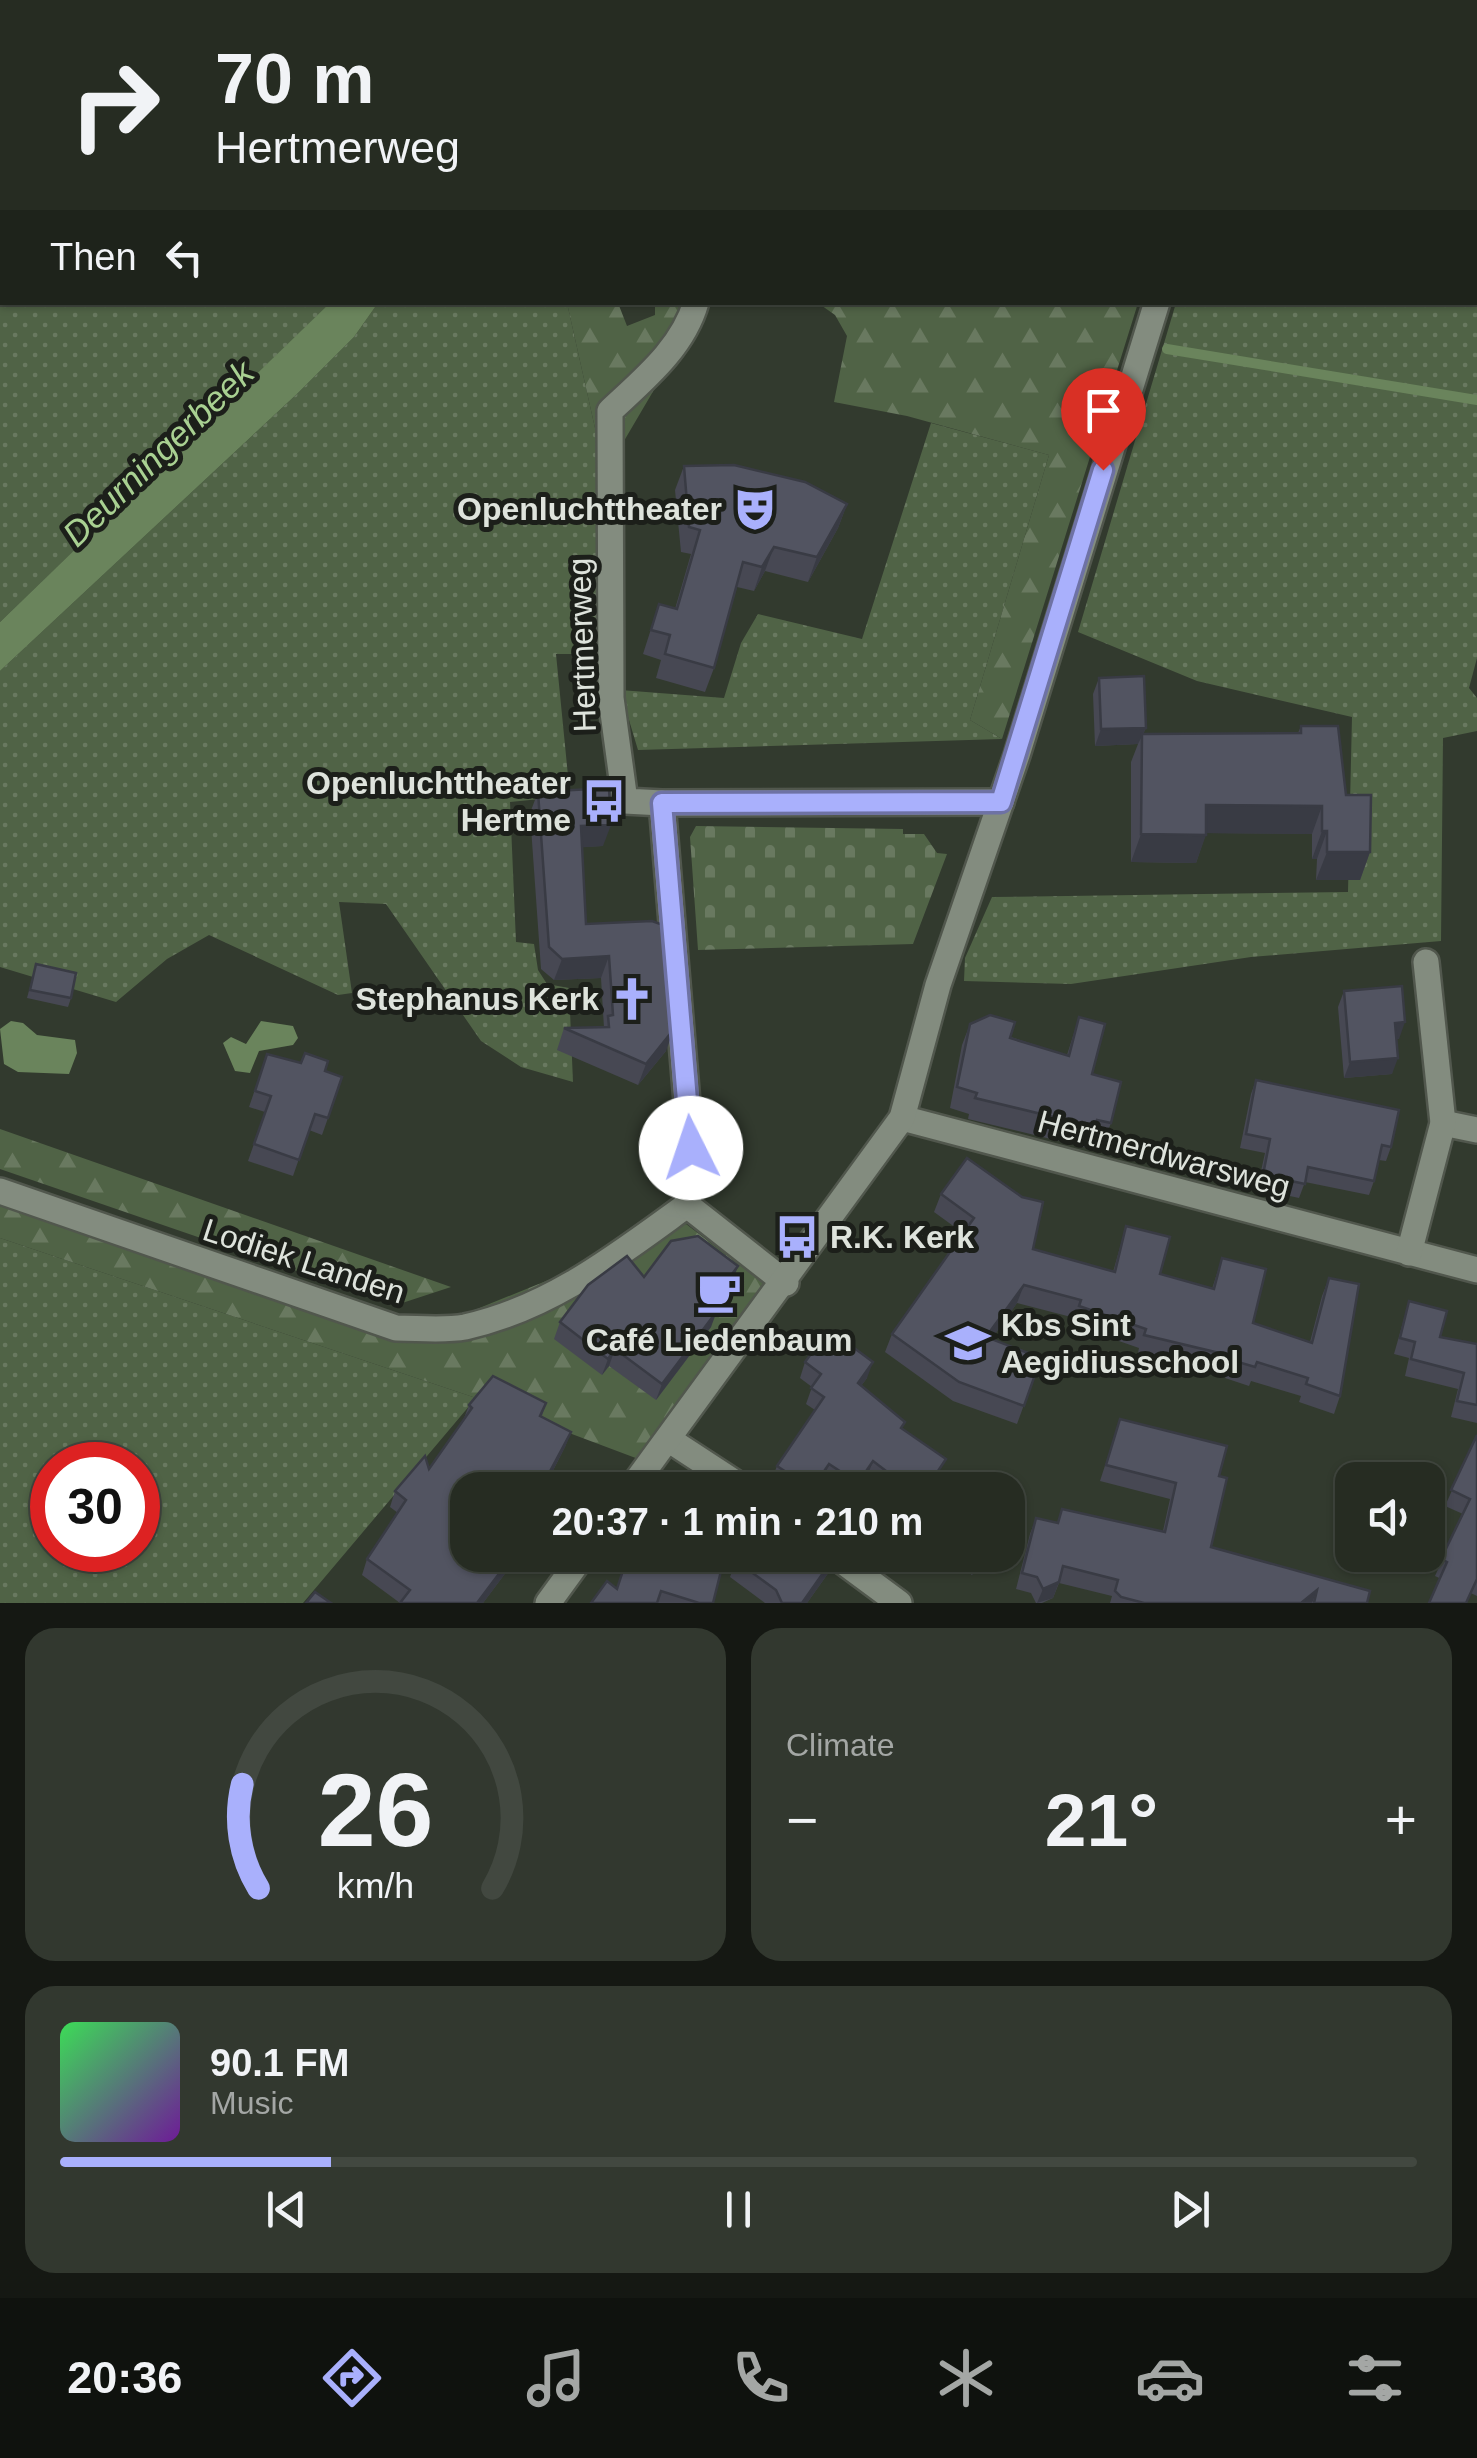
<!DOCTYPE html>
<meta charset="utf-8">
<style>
body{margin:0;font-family:Helvetica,sans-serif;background:#32382f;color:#f1f3f6;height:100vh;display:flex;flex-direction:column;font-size:38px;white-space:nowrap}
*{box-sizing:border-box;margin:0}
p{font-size:32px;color:#a4a7a5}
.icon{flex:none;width:55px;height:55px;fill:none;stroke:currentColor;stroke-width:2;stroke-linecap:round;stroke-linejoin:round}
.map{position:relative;height:1603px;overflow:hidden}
.panel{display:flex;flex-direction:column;gap:25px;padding:25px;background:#151813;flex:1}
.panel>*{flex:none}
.guide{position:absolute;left:0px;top:0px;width:1478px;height:305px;box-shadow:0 2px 8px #0004,0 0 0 2px #424840;background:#262c22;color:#f1f3f6;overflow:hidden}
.buttons{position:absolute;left:1335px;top:1462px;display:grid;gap:20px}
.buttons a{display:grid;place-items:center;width:110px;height:110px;border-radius:20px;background:#262c22;box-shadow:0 2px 8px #0004,0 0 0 2px #424840;font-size:50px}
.speed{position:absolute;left:30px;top:1442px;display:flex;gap:20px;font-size:50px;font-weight:700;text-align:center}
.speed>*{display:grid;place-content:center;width:130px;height:130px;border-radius:50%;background:#262c22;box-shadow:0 2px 8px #0004,0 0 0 2px #424840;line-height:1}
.speed .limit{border:15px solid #d22;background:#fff;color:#111}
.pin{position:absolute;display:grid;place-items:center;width:85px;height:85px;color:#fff;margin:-102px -42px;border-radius:50% 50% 50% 0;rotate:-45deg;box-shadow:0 0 10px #0007}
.pin .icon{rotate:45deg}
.me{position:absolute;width:110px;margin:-55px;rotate:356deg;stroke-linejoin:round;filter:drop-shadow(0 0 8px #0008)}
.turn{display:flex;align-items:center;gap:35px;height:210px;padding:0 50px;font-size:45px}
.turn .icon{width:130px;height:130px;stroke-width:2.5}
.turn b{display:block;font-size:70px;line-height:85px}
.then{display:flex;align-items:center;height:95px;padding:0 50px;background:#0003;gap:20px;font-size:38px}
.big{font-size:75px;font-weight:600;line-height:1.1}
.panel .tile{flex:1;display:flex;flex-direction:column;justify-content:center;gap:15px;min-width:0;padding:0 35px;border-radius:30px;background:#32382f}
.panel .dial{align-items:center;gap:0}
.dial svg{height:260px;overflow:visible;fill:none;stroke:#424840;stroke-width:7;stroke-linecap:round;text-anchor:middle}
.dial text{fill:#f1f3f6;stroke:none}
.song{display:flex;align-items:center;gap:30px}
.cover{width:120px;height:120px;border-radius:15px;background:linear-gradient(135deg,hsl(130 70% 55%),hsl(280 70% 35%))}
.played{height:10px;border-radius:5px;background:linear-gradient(90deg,#a9b0fc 20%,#424840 20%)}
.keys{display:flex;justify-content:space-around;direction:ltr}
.heat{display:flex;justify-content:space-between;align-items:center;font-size:55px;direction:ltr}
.panel .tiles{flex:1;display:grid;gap:25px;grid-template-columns:1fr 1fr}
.tile:last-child{grid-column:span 2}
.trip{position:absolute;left:450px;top:1472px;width:575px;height:100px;border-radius:30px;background:#262c22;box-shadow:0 2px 8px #0004,0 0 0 2px #424840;font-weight:600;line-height:100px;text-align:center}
.dock{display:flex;height:160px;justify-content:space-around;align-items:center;background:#0f120e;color:#a4a7a5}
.dock .icon{width:70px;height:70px}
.dock .on{color:#a9b0fc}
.dock b{font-size:45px;color:#f1f3f6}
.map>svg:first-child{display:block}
.grass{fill:url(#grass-dots);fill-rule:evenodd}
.forest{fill:url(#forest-firs)}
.cemetery{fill:url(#cemetery-stones)}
.water{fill:#6a845c}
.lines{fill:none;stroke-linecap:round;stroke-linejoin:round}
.stream{stroke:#6a845c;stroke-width:10}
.minor-casing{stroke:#51574d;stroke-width:30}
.minor{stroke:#838c7f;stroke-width:25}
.wall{fill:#474853}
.shaded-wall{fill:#393b44}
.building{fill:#525461;stroke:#393b44;stroke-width:2.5}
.route-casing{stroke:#6e72a4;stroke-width:25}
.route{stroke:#a9b0fc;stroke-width:18}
.labels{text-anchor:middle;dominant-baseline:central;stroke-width:10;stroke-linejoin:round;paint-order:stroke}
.poi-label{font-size:32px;font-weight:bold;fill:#dee3dc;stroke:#1c1f1a;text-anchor:end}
.street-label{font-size:32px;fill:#dee3dc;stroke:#1c1f1a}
.water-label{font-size:35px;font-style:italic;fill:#a9d192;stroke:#1c1f1a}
</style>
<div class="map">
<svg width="1477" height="1603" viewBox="0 0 1477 1603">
<defs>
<pattern id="grass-dots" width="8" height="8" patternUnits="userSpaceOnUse" patternTransform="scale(2.5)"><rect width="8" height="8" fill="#506346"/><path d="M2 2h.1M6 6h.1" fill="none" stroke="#697960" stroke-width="1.8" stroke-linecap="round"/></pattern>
<pattern id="forest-firs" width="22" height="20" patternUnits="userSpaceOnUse" patternTransform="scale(2.5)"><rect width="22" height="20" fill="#506346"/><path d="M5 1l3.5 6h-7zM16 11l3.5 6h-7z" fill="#697960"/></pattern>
<pattern id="cemetery-stones" width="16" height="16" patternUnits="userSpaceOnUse" patternTransform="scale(2.5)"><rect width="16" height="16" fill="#506346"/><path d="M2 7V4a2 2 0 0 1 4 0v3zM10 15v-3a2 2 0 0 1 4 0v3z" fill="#697960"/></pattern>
</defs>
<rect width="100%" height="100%" fill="#323a2e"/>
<!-- grass -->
<g class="grass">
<polygon points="0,0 15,2 2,2 2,302 331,303 0,622"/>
<polygon points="1265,0 1477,0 1477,658 1469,688 1477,698 1477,731 1443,738 1441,941 1251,957 1071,984 964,981 965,958 992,897 1348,892 1352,717 1197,681 1078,632 1176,303 1475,302 1475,2"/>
<polygon points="378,303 567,303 599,446 598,654 556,654 570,796 510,802 516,942 534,944 538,970 547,984 569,988 573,1082 521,1067 481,1041 386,904 339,902 352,993 338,995 209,935 167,959 116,1002 0,967 0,671 298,393 354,337"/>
<polygon points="931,423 1049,455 970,720 1002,739 638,750 620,690 724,698 741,643 758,614 862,639"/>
<path d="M0 1238 476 1398 303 1603H0ZM52 1465H138V1550H52Z"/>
</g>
<!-- forest -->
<g class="forest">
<polygon points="501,0 1230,0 499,2"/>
<polygon points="567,303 618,303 627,326 655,315 655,303 705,303 621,446 599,446"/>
<polygon points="818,303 1138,303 1002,739 970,720 1049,455 907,416 834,402 847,336 835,315"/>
<polygon points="0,1129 451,1287 396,1305 0,1169"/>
<polygon points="0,1204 396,1342 686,1224 770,1288 641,1460 476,1398 0,1238"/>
</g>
<!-- cemetery -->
<polygon class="cemetery" points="696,826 903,829 903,834 924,834 937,853 947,854 913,944 698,950 690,837"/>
<!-- water -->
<g class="water">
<polygon points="331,302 378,303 354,337 298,393 0,671 0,622"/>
<polygon points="11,1021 23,1023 37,1035 75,1040 77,1053 69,1074 18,1072 4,1064 0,1029"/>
<polygon points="261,1021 293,1026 298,1038 293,1045 259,1051 250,1073 235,1071 223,1043 231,1037 246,1044"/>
</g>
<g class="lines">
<!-- stream -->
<polyline class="stream" points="1167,349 1477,400"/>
<!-- minor casing -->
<g class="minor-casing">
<g id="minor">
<polyline points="1248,2 1248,0"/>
<polyline points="662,803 1001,802"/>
<polyline points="902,1118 1477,1270"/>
<polyline points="1443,1123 1477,1130"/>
<path d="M0 1191 396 1328C418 1328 444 1331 465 1327 551 1308 618 1255 687 1205"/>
<path d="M687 1205 693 1174 662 803 625 801 611 698 610 411C643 380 683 348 696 302"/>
<polyline points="687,1205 786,1283"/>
<polyline points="1409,1253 1443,1123 1426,962"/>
<polyline points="668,1439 746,1490"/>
<polyline points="630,1490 902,1118 938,985 1017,755 1157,302"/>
<polyline points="834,1555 899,1603"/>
<polyline points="548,1603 583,1555"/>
</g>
</g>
<!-- minor -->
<use href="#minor" class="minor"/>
</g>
<!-- wall -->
<g class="wall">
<polygon points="684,466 847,504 838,528 808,582 765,571 754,591 737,587 714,668 705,692 656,678 661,660 643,654 659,604 675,609 691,554 681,552 675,490"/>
<polygon points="1099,678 1146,728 1143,734 1298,733 1301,726 1346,795 1370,852 1360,880 1316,880 1317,859 1312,859 1312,834 1206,833 1196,863 1131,862 1131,762 1138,744 1095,746 1093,694"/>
<polygon points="538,792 603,846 582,847 586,924 652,921 666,1051 638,1085 557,1050 564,1028 604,1028 601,978 554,980 541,969 530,813"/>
<polygon points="36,964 71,998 68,1007 27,998"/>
<polygon points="1344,991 1399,1039 1396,1039 1392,1074 1344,1078 1338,1007"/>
<polygon points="1079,1017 1092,1074 1111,1123 1103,1144 1090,1141 1088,1148 968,1119 969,1114 950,1108 962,1045 970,1024 1067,1055"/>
<polygon points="267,1054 325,1071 328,1118 322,1135 309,1130 293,1176 248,1161 265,1112 249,1107"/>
<polygon points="1256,1080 1391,1147 1386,1161 1379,1160 1374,1181 1369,1195 1305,1182 1299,1198 1257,1189 1265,1153 1240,1148 1251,1094"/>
<polygon points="941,1194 1033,1249 1113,1272 1126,1226 1160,1274 1212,1289 1222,1258 1253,1323 1310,1342 1322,1296 1329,1278 1340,1396 1334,1414 1299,1402 1301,1396 1251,1381 1249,1386 1225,1378 1226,1374 1138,1353 1139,1348 1073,1325 1075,1318 1017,1303 991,1339 1041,1358 1017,1424 953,1401 885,1352 892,1334 963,1233 934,1212"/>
<polygon points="644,1277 732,1283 713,1308 711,1327 656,1400 609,1366 602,1375 554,1339 560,1322"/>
<polygon points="1409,1301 1440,1337 1477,1344 1477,1423 1451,1417 1458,1389 1405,1376 1409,1358 1394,1354"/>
<polygon points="805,1362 867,1378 861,1386 902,1429 939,1476 957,1490 885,1490 867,1477 858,1490 839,1490 823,1479 816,1490 784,1490 771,1481 777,1466 815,1410 806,1404 812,1387 800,1378"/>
<polygon points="546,1403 542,1416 571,1432 565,1447 543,1490 468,1490 468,1555 519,1555 483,1603 400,1603 362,1575 367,1559 398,1513 390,1507 395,1491 429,1469 463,1421 469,1405"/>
<polygon points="1120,1419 1219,1476 1211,1547 1367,1603 1110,1603 1112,1596 1059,1583 1053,1598 1042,1603 1036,1603 1031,1593 1016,1589 1030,1534 1036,1518 1057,1523 1062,1509 1163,1531 1170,1499 1100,1481"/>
<polygon points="1477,1435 1477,1596 1435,1576 1463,1514 1445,1506"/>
<polygon points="628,1555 713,1603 591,1603 617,1588"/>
<polygon points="939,1555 987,1555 972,1575 961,1567 958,1570"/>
<polygon points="736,1561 829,1572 807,1603 765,1603 730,1577"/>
</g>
<!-- shaded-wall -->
<g class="shaded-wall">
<polygon points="847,504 838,528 808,582 817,557"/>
<polygon points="774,547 765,571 754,591 762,567"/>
<polygon points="1146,728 1138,744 1095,746 1101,729"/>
<polygon points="1206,805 1322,806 1312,834 1196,833"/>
<polygon points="611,825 603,846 573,848 581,826"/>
<polygon points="1322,831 1327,831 1317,859 1312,859"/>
<polygon points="1141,834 1206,835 1196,863 1131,862"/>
<polygon points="1327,852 1370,852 1360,880 1316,880"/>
<polygon points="609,956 601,978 554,980 562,959"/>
<polygon points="1405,1022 1399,1039 1389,1040 1395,1023"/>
<polygon points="674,1029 666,1051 638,1085 646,1064"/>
<polygon points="1398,1058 1392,1074 1344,1078 1350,1062"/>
<polygon points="738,1266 732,1283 704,1321 709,1305"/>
<polygon points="1024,1285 1017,1303 980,1356 986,1337"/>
<polygon points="717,1311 711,1327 656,1400 662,1384"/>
<polygon points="615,1349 609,1366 602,1375 608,1359"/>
<polygon points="873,1362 867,1378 852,1398 858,1383"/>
<polygon points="571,1432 565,1447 543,1490 540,1490"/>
<polygon points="873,1461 867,1477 858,1490 855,1490 858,1483"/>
<polygon points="829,1464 823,1479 816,1490 811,1490"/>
<polygon points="513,1555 519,1555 483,1603 477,1603"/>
<polygon points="981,1555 987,1555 972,1575 977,1560"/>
<polygon points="835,1556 829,1572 807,1603 802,1603"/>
<polygon points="1059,1582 1053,1598 1037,1603 1043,1589"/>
<polygon points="1317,1590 1312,1603 1301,1603"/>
</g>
<!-- building -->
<g class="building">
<polygon points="734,465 805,482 847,504 817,557 774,547 762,567 743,562 714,668 665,654 670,635 651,630 659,604 677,609 700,530 689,527 684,466"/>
<polygon points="1144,676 1146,728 1101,729 1099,678"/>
<polygon points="1301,726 1338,726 1346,795 1371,795 1370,852 1327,852 1327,831 1322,831 1322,806 1206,805 1206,835 1141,834 1142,734 1301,733"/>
<polygon points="609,788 611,825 581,826 586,924 652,921 666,926 674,1029 646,1064 564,1028 609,1027 608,1016 613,1015 609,956 562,959 549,947 538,792"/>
<polygon points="36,964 76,973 71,998 30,990"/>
<polygon points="1402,986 1405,1022 1395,1023 1398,1058 1350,1062 1344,991"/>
<polygon points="990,1015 1015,1022 1010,1038 1069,1056 1079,1017 1105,1024 1092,1074 1121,1082 1111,1123 1097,1120 1095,1127 975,1098 977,1093 957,1087 970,1024"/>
<polygon points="305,1053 328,1061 325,1071 342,1077 328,1118 315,1114 299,1160 254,1144 271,1096 255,1091 267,1054 301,1063"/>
<polygon points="1256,1080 1399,1110 1391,1147 1382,1145 1374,1181 1308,1167 1305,1184 1263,1175 1270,1139 1246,1134"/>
<polygon points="967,1158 1022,1197 1043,1202 1033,1249 1115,1272 1126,1226 1170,1237 1160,1274 1214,1289 1222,1258 1266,1269 1253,1323 1312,1343 1329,1278 1359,1284 1340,1396 1306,1384 1308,1378 1257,1362 1255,1367 1231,1360 1232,1356 1144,1335 1146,1329 1079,1306 1081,1300 1024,1285 986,1337 1041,1358 1024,1406 959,1382 892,1334 974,1218 941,1194"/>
<polygon points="698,1236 738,1266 709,1305 717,1311 662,1384 615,1349 608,1359 560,1322 588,1285 627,1256 644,1277 671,1241"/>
<polygon points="1409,1301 1447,1311 1440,1337 1477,1344 1477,1405 1457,1401 1464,1373 1411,1359 1415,1342 1400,1338"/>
<polygon points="838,1336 873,1362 858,1383 905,1422 901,1428 946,1459 936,1474 957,1490 911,1490 873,1461 858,1483 829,1464 812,1489 777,1466 824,1397 811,1388 821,1374 805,1362 822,1339"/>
<polygon points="493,1376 546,1403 540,1416 571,1432 540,1490 468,1490 468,1555 513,1555 477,1603 400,1603 410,1590 367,1559 406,1500 395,1491 425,1456 429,1469 472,1408 469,1405"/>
<polygon points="1120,1419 1227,1446 1219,1476 1227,1478 1211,1547 1370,1591 1367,1603 1314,1603 1317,1590 1301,1603 1144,1603 1121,1597 1115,1591 1118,1580 1063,1566 1059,1582 1043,1589 1037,1577 1022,1573 1036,1518 1058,1523 1062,1509 1165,1532 1176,1483 1106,1465"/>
<polygon points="1477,1435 1477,1579 1466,1603 1429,1603 1447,1562 1441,1559 1470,1499 1451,1490"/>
<polygon points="628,1555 725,1555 713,1603 699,1603 661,1591 657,1603 591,1603 607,1581 617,1589"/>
<polygon points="740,1555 834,1555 835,1556 802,1603 782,1603 776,1590 736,1561"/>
<polygon points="315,1592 331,1603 306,1603"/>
</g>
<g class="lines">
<!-- route casing -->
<g class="route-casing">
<polyline id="route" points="691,1148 662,803 1001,802 1103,470"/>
</g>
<!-- route -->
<use href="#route" class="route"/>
</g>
<!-- icons -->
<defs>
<g id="theatre-bare" transform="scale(3.45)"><path d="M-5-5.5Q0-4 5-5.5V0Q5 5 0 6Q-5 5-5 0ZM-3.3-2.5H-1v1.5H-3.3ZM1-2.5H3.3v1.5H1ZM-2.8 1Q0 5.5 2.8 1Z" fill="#a9b0fc" stroke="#1c1f1a" stroke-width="2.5" paint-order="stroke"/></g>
<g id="bus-bare" transform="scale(3.45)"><path d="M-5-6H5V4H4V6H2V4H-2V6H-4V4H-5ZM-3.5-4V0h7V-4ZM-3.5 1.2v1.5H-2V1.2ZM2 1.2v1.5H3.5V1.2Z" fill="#a9b0fc" stroke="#1c1f1a" stroke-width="2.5" paint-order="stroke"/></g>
<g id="church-bare" transform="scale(3.45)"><path d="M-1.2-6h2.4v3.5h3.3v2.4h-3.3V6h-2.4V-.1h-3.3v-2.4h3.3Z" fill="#a9b0fc" stroke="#1c1f1a" stroke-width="2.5" paint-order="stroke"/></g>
<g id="cafe-bare" transform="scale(3.45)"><path d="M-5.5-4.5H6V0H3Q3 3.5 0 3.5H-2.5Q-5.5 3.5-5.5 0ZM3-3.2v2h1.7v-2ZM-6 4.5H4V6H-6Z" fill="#a9b0fc" stroke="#1c1f1a" stroke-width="2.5" paint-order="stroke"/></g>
<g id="school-bare" transform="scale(3.45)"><path d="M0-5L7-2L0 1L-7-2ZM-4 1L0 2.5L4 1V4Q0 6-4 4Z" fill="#a9b0fc" stroke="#1c1f1a" stroke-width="2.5" paint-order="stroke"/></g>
</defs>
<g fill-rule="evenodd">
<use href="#theatre-bare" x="755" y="509"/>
<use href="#bus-bare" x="604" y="801"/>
<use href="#church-bare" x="632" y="999"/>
<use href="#bus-bare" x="797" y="1237"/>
<use href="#cafe-bare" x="719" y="1292"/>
<use href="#school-bare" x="968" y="1343"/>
</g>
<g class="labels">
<!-- poi labels -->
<g class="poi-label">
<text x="722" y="509">Openluchttheater</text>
<text x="571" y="783">Openluchttheater<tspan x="571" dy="37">Hertme</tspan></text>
<text x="599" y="999">Stephanus Kerk</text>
<text x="830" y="1237" text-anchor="start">R.K. Kerk</text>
<text x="1001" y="1325" text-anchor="start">Kbs Sint<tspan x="1001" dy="37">Aegidiusschool</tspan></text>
<text x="719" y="1340" text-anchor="middle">Café Liedenbaum</text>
</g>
<!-- street labels -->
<g class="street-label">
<text transform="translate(582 645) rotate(-92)">Hertmerweg</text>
<text transform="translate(1164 1154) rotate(15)">Hertmerdwarsweg</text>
<text transform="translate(304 1261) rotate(18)">Lodiek Landen</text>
</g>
<!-- water labels -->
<g class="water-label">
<text transform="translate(158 453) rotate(-44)">Deurningerbeek</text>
</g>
</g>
</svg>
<div class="buttons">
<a><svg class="icon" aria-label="sound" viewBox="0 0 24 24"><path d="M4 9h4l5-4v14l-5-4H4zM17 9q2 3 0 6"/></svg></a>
</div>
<div class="speed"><div class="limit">30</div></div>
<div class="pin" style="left:1103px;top:470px;background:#d93025"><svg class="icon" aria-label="arrive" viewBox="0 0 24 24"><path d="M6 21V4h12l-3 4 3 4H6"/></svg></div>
<svg class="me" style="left:691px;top:1148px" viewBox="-20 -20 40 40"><circle r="19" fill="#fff"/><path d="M0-13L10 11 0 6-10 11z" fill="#a9b0fc"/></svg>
<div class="trip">20:37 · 1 min · 210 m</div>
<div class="guide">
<div class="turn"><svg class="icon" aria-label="right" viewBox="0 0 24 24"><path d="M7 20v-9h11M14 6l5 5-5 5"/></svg><div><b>70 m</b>Hertmerweg</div></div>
<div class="then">Then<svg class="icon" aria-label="left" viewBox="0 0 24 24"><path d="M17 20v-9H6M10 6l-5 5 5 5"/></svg></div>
</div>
</div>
<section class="panel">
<div class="tiles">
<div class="tile dial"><svg viewBox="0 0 100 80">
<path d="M14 69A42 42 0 1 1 86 69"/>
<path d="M14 69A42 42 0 0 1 9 37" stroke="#a9b0fc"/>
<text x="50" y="56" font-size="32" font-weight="700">26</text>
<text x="50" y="72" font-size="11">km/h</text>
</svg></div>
<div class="tile"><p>Climate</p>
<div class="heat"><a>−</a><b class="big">21°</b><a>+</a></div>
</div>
<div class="tile">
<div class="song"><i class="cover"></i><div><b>90.1 FM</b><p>Music</p></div></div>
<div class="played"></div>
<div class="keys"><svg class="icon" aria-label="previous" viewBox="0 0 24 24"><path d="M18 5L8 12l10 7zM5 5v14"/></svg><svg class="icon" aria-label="pause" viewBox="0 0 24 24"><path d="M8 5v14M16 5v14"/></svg><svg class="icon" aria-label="next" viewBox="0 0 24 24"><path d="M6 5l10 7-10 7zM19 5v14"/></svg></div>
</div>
</div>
</section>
<nav class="dock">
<b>20:36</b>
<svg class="icon on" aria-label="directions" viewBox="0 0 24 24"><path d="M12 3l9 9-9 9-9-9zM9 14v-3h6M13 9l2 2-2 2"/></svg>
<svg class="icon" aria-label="music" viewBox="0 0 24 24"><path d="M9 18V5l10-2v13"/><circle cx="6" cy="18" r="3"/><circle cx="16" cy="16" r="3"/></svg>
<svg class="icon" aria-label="phone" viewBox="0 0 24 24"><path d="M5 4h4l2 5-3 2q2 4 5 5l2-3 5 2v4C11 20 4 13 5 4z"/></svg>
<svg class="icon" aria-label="climate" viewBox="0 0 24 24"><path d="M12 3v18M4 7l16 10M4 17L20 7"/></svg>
<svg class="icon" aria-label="car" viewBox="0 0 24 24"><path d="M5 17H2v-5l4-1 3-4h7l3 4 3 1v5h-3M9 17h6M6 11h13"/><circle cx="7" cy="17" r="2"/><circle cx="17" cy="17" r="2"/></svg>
<svg class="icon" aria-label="filters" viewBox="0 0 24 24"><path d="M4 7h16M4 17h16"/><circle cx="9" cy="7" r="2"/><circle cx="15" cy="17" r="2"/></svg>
</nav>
